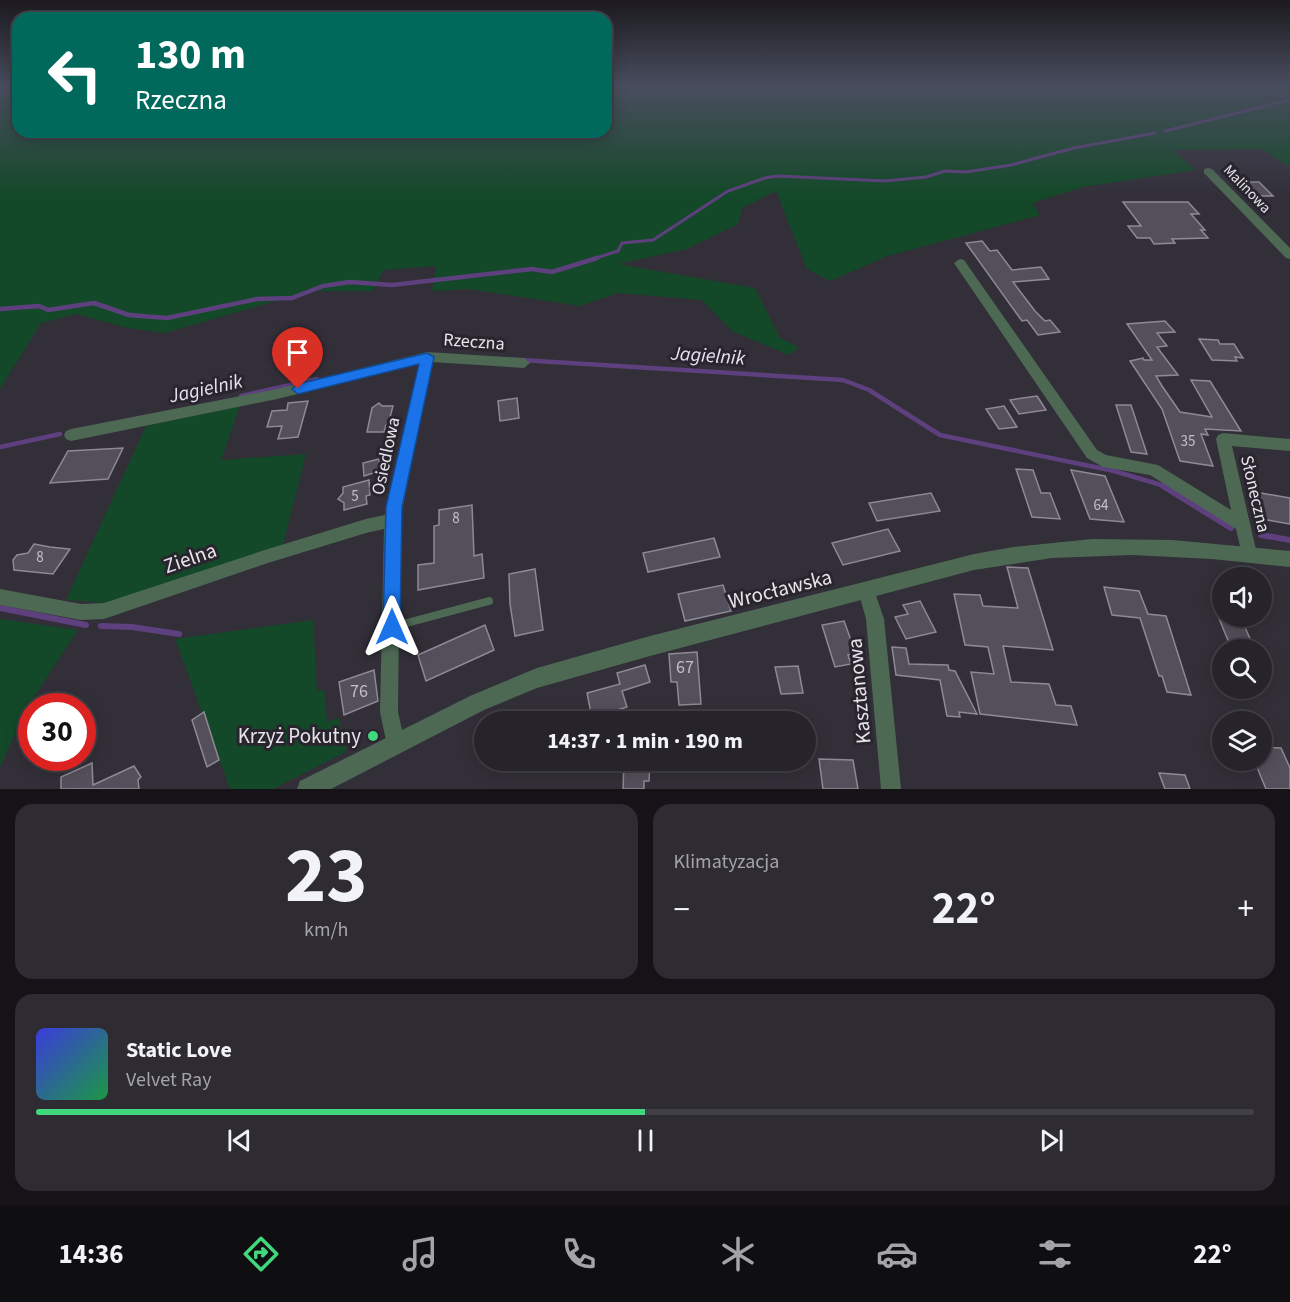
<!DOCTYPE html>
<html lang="pl">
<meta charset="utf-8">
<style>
body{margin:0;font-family:"Source Sans 3",sans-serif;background:#2e2b32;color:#f1f3f6;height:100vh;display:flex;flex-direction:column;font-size:22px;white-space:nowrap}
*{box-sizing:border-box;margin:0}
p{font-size:20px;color:#a4a4a8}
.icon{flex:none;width:33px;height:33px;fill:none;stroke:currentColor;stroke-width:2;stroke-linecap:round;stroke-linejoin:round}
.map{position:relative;height:789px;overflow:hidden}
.drawer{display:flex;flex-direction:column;gap:15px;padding:15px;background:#151317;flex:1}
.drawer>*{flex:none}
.hud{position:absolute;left:12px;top:12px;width:600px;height:126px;border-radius:18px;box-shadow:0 3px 15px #0003,0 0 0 2px #424047;background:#00695c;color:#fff;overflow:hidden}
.tools{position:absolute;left:1212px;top:567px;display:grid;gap:12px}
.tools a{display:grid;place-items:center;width:60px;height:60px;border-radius:50%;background:#26232a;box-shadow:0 3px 15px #0003,0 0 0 2px #424047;font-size:30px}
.speed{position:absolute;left:18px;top:693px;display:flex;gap:12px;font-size:30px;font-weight:700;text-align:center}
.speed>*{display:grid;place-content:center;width:78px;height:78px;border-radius:50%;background:#26232a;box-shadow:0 3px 15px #0003,0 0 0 2px #424047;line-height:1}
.speed .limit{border:9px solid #d22;background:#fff;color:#111}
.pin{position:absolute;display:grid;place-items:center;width:51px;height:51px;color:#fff;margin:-62px -26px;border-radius:50% 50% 50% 0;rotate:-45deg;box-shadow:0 0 6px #0007}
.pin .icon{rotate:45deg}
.me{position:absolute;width:66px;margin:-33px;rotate:0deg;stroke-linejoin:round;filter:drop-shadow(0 0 4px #0008)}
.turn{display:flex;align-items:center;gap:21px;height:126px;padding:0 24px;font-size:27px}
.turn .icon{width:78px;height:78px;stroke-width:2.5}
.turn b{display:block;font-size:42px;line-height:51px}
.big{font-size:45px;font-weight:700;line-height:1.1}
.drawer .card{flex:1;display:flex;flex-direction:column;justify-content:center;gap:9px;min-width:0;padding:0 21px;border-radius:18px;background:#2e2b32}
.drawer .dial{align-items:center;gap:0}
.dial b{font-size:78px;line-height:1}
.song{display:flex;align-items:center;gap:18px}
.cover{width:72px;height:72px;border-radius:9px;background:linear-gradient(135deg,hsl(240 70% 55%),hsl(140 70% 35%))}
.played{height:6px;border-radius:3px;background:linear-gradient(90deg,#41d77c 50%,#424047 50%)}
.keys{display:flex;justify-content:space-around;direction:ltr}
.heat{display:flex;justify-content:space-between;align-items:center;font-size:33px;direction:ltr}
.drawer .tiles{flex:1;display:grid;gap:15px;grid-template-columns:1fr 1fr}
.card:last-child{grid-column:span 2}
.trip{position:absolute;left:474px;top:711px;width:342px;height:60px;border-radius:30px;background:#26232a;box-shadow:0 3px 15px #0003,0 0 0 2px #424047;font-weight:700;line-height:60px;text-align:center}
.menu{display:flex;height:96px;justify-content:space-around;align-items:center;background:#0f0e11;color:#a4a4a8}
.menu .icon{width:42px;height:42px}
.menu .selected{color:#41d77c}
.menu b{font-size:27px;color:#f1f3f6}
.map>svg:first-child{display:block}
.green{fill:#134928}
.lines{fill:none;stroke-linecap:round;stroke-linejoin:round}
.stream-far2{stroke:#5e407f;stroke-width:3}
.stream-far1{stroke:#5e407f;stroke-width:4.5}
.stream{stroke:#5e407f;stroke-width:6}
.building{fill:#54505b;stroke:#8e8995;stroke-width:1.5}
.service{stroke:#4d6954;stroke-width:8}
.minor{fill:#4d6954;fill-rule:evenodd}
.tertiary{fill:#4d6954;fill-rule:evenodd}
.route{fill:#1a73e8;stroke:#114b97;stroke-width:1.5}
.poi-dot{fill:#41d77c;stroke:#29252e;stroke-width:2}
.labels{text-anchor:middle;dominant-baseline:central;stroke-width:6;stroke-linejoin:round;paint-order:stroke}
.far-street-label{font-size:15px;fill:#e6e4ea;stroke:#29252e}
.number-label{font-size:15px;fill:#c2bfc6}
.street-label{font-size:18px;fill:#e6e4ea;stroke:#29252e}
.near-number-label{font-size:18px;fill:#c2bfc6}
.water-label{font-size:20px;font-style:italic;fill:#e8e0f3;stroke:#29252e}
.near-street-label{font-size:21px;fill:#e6e4ea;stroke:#29252e}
.near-poi-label{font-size:21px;fill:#e6e4ea;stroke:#29252e;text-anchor:end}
</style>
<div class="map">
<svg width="1290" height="789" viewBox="0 0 1290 789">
<rect width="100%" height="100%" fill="#322f38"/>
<!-- green -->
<g class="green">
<polygon points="0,86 18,86 18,132 606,132 606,86 1290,86 1290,167 1262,149 1172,150 1196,170 1083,187 1032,203 1040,215 888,256 830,281 807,269 776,191 742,208 738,224 687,249 618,264 755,288 780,338 799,347 789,355 732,331 702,300 618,293 580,306 469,289 432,291 436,266 383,270 373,291 318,291 279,300 165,333 128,328 76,314 41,323 0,389"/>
<polygon points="240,406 221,460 306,454 283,545 110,603 66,600 146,426"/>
<polygon points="0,619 78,630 27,708 0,767"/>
<polygon points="313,620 317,691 324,689 327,722 339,718 346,752 273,789 230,789 175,639"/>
</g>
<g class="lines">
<!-- stream-far2 -->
<g class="stream-far2">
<polyline points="1165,131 1290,100"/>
<polyline points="593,259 618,251 622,243 653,240 728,191 765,178 778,176 885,181 926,177 945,171 966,172 1011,165 1074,148 1155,133"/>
</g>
<!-- stream-far1 -->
<g class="stream-far1">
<polyline points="0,309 39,306 48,310 94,303 129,315 167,318 257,299 292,298 323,286 350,282 392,285 532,269 552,272 597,258"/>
<polyline points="521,360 843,380 869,390 940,435 1114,471 1168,487"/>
<polyline points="241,396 317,379"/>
<polyline points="0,447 60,434"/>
</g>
<!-- stream -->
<g class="stream">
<polyline points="1163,486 1231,528"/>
<polyline points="1261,535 1290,540"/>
<polyline points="0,608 86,625"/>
<polyline points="101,626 132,627 179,634"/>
</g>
</g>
<!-- building -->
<g class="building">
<polygon points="1241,182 1259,182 1273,196 1255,196"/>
<polygon points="1123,202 1188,202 1199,214 1191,214 1205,230 1201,230 1208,238 1172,239 1175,243 1154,244 1150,238 1137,238 1128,226 1141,226"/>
<polygon points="982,241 990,251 997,250 1012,270 1041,267 1049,279 1013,282 1035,311 1045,321 1050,320 1060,332 1038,335 1027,320 1022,321 966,243"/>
<polygon points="1165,321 1175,332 1157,333 1167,346 1157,347 1178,375 1156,376 1162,386 1180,412 1212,417 1191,380 1210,381 1241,431 1205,429 1208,435 1201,434 1213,466 1180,461 1162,409 1130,361 1143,358 1144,360 1152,360 1127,324"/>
<polygon points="1199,339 1218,340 1220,344 1234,344 1243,358 1235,357 1237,361 1212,360"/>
<polygon points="1037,396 1046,410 1019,414 1010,400"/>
<polygon points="517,398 519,418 500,421 498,401"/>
<polygon points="308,401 298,437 278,439 282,426 267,427 272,411 287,410 288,403"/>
<polygon points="379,403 382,406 393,406 388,425 386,425 384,432 367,432 372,408"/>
<polygon points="1116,405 1131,405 1147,454 1131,452"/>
<polygon points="1004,406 1017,427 999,429 986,409"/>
<polygon points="123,448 108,479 50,483 68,451"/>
<polygon points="379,459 380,471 364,476 363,463"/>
<polygon points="1016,469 1033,470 1041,493 1050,493 1060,519 1032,517"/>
<polygon points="1071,470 1105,476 1124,522 1090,519"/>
<polygon points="369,480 370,495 366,496 367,504 344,510 344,503 338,499 343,493 343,487"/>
<polygon points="1255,492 1290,498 1290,524 1262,519 1255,500 1258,500"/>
<polygon points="931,493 940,511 877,521 869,503"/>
<polygon points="472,505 474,556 482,554 484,578 418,590 418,565 434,563 434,526 439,525 439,510"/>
<polygon points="888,529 900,551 843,565 832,543"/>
<polygon points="714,538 720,557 648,572 643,553"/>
<polygon points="34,544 50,547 70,549 53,574 14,570 13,560 17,555 28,553"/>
<polygon points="1007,567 1028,568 1053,650 1003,646 1011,682 1049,684 1056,705 1071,706 1077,725 980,714 971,672 994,674 988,647 965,645 954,594 980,595 983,606 1018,608"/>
<polygon points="535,569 543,630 515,636 510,604 509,574"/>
<polygon points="723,585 731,611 685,621 678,594"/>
<polygon points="1104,587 1139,591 1148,614 1166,616 1191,695 1167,692 1162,676 1159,676 1140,618 1112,615"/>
<polygon points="920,601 936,632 906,639 895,617 908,614 903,605"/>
<polygon points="1218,616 1240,616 1255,650 1232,650"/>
<polygon points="844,621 856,654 848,655 851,664 835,667 822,625"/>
<polygon points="485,625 494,650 426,681 418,655"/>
<polygon points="892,647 906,648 909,664 948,665 949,670 955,671 977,714 959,712 960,717 947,716 940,680 896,675"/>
<polygon points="697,652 701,704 679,705 677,682 671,682 669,654"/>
<polygon points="645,665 650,682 622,691 627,707 592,718 587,693 620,684 617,673"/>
<polygon points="798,666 803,693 781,694 775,667"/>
<polygon points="374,670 378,701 344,715 339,682"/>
<polygon points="204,712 219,760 207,767 192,720"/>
<polygon points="1262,747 1281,748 1290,768 1290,789 1266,789 1254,760 1262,760"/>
<polygon points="819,759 853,760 858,789 823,789"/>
<polygon points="624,760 650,760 649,781 644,781 644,789 623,789"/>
<polygon points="92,763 93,785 134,766 141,777 138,780 139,789 61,789 61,777"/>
<polygon points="1159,773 1185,775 1190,789 1165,789"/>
</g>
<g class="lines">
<!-- service -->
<polyline class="service" points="392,627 489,601"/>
<!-- minor -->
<g class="minor">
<polygon points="1208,168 1212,169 1290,248 1290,259 1286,258 1204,173 1204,169"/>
<polygon points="960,259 964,260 1097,450 1106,455 1158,465 1231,510 1216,439 1218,435 1223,433 1290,439 1290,451 1232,446 1257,554 1255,559 1249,561 1243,559 1236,529 1150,475 1103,467 1087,458 954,263"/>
<polygon points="427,352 524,358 530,363 524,368 432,362 400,521 398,712 405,743 402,750 395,753 388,750 380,712 384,529 366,533 268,563 104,619 81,620 0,605 0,589 81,604 104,603 268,549 366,519 385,515 419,364 277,399 71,441 66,439 64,435 66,431 71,429 277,389"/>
<polygon points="866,582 872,584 884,619 901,789 881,789 866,619 858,590 860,584"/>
</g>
<!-- tertiary -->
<polygon class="tertiary" points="1092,539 1172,540 1290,551 1290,567 1212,559 1132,555 1052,558 974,570 650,656 537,688 484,710 331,789 297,789 300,781 470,696 537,668 650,636 974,554 1013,547"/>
</g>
<!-- sky -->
<linearGradient id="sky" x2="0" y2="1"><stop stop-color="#1c1a1f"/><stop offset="0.44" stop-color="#494d5e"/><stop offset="1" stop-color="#494d5e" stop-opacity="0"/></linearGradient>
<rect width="1290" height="196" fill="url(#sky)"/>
<!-- route -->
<polygon class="route" points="427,353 434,357 402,507 400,627 398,633 392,636 385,633 383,627 386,507 419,364 298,394 292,389 298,384"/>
<!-- markers -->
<circle class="poi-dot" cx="373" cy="736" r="6"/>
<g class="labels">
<!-- far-street labels -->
<g class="far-street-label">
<text transform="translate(1247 189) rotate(46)">Malinowa</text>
</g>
<!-- number labels -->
<g class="number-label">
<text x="1188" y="441">35</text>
<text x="355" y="496">5</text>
<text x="1101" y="505">64</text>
<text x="456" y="518">8</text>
<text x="40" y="557">8</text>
</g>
<!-- street labels -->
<g class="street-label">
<text transform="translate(474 342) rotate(4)">Rzeczna</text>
<text transform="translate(386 456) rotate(-78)">Osiedlowa</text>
<text transform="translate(1255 494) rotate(77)">Słoneczna</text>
</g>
<!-- near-number labels -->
<g class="near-number-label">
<text x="685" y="667">67</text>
<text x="359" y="691">76</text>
</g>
<!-- water labels -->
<g class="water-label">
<text transform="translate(708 356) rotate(4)">Jagielnik</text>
<text transform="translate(206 389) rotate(-12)">Jagielnik</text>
</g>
<!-- near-street labels -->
<g class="near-street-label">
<text transform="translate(190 558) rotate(-19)">Zielna</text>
<text transform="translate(780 589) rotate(-14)">Wrocławska</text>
<text transform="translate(859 691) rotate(-95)">Kasztanowa</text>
</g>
<!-- near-poi labels -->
<g class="near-poi-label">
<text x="361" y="736">Krzyż Pokutny</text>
</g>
</g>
</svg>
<div class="tools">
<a><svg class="icon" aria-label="sound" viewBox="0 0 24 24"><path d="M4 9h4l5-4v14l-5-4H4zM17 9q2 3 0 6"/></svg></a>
<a><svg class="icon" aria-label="search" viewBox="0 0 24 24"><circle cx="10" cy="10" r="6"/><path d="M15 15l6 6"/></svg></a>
<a><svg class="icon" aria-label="layers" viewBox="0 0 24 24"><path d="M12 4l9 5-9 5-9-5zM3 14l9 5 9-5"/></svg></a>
</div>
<div class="speed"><div class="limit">30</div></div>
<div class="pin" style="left:298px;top:389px;background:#d93025"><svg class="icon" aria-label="arrive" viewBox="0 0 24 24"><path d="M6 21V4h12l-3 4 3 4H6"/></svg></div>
<svg class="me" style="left:392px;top:627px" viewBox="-20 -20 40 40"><path d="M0-17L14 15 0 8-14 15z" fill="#1a73e8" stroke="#fff" stroke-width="4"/></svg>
<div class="trip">14:37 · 1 min · 190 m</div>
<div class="hud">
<div class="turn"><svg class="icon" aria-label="left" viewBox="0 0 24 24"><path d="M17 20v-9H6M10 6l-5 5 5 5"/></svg><div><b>130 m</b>Rzeczna</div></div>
</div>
</div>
<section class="drawer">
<div class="tiles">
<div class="card dial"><b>23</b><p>km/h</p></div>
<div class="card"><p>Klimatyzacja</p>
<div class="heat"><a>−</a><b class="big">22°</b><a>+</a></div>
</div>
<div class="card">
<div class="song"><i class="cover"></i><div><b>Static Love</b><p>Velvet Ray</p></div></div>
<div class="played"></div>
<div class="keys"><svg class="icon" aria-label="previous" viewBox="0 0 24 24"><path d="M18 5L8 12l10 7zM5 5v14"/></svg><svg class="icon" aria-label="pause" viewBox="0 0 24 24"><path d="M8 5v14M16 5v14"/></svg><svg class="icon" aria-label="next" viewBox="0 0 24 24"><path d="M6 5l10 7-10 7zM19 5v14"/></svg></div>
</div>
</div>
</section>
<nav class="menu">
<b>14:36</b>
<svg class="icon selected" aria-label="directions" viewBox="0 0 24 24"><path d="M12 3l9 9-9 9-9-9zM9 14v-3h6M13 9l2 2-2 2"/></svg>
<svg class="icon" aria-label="music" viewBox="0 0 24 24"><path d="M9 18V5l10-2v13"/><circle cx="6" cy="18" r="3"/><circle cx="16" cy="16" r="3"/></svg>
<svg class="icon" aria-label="phone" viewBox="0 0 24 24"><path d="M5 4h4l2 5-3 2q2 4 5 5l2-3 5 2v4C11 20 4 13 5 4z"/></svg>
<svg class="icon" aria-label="climate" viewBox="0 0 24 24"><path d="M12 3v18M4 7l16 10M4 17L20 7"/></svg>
<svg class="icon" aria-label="car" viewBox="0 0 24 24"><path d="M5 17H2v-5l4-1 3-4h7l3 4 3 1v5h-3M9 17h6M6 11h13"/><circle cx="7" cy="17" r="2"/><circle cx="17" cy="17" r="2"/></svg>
<svg class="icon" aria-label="filters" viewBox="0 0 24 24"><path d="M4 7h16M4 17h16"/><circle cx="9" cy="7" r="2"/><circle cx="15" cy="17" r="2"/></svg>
<b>22°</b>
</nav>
